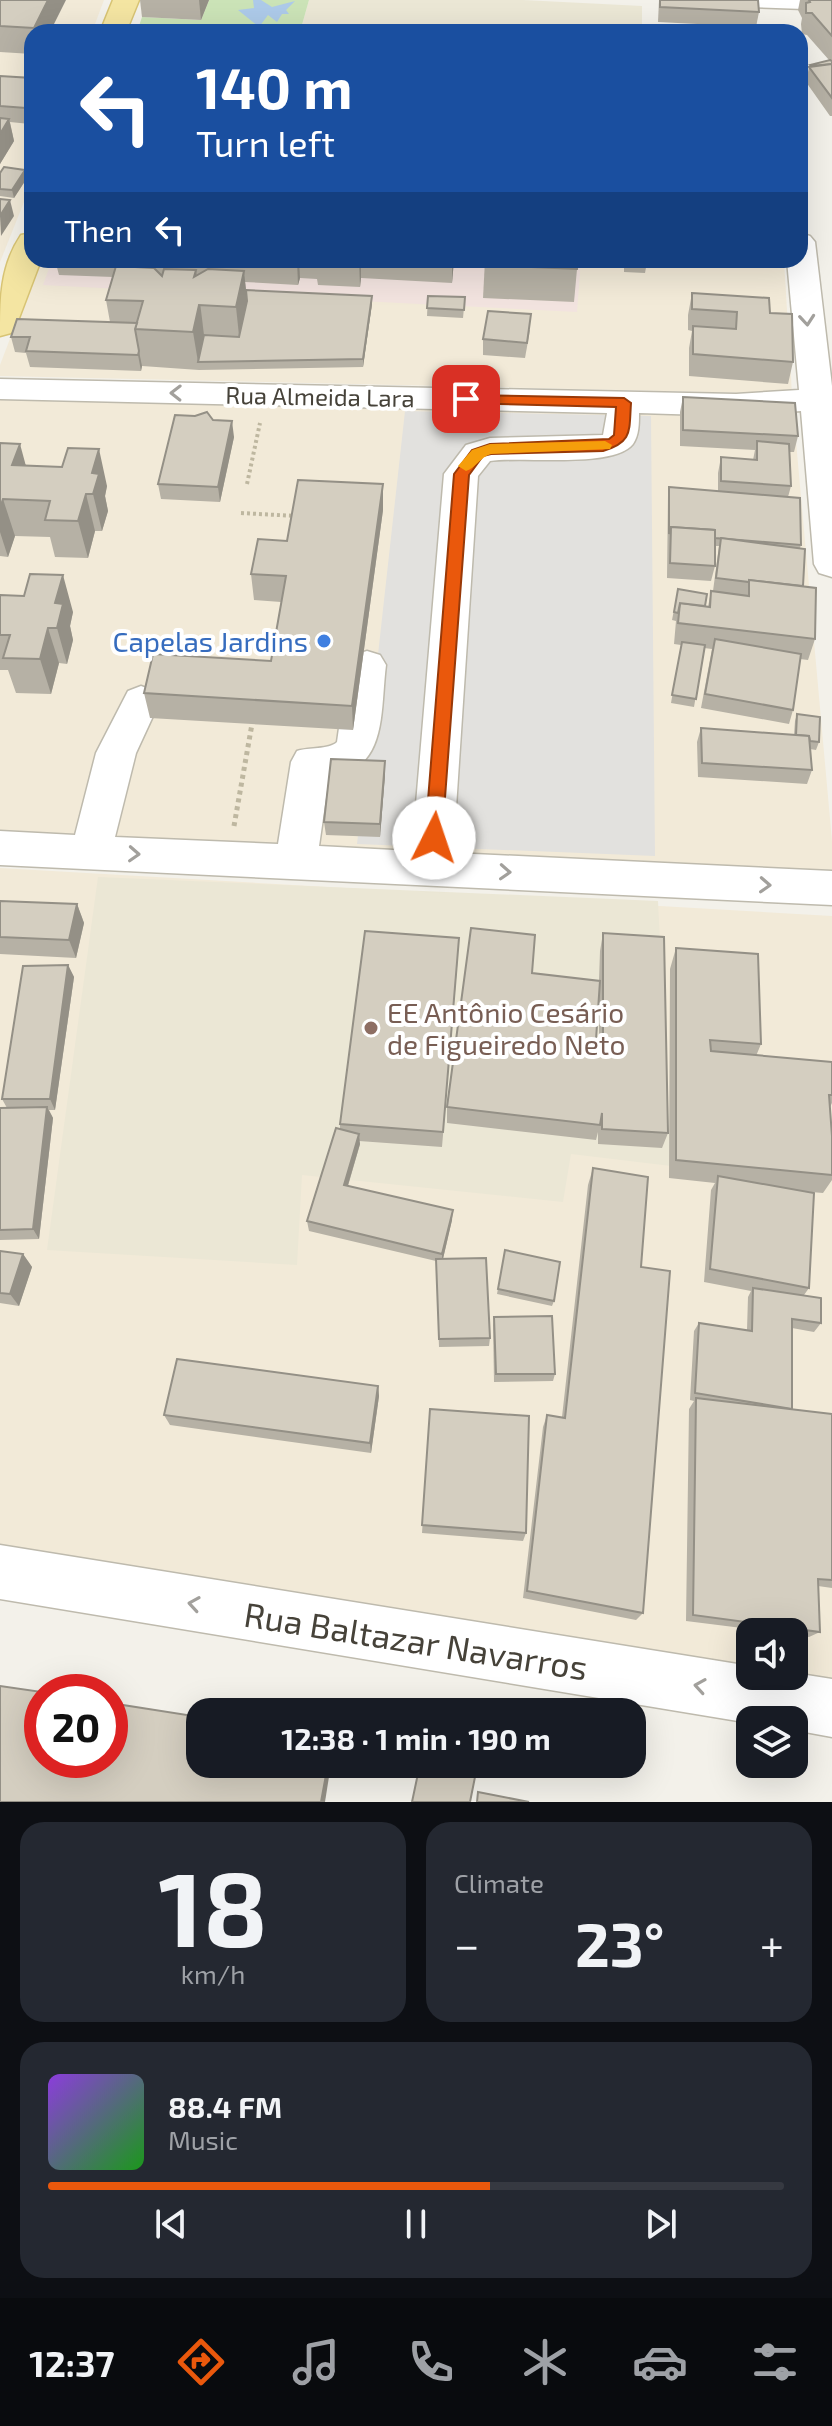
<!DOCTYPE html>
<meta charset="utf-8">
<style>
body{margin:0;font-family:"Exo 2",sans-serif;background:#242831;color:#f1f3f6;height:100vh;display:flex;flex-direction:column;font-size:30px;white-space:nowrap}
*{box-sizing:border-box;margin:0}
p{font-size:26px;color:#9ea1a6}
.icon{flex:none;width:44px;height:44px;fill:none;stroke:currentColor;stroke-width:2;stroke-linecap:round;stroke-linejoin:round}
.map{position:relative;height:1802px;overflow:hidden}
.details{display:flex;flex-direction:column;gap:20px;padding:20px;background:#0d0f14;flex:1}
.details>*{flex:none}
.guide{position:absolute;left:24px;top:24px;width:784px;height:244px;border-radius:24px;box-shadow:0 8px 32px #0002;background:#1a4fa0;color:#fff;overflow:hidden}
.tools{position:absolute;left:736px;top:1618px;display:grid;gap:16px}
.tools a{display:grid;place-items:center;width:72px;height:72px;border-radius:16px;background:#171b24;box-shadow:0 8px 32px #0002;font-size:40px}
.speed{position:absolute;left:24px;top:1674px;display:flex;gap:16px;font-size:40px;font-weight:700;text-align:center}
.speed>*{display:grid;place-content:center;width:104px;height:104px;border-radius:50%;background:#171b24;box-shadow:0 8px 32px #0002;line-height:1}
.speed .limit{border:12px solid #d22;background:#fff;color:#111}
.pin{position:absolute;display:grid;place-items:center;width:68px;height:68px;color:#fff;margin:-34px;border-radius:16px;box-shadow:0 4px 12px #0006}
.me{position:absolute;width:88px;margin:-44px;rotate:4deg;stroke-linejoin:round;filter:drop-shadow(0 0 6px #0008)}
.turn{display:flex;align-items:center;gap:28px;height:168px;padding:0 40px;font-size:36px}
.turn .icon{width:104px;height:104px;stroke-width:2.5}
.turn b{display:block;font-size:56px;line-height:68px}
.then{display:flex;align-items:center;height:76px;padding:0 40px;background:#0003;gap:16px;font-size:30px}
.big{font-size:60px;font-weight:700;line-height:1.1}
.details .widget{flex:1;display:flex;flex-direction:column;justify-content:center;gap:12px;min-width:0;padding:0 28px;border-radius:24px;background:#242831}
.details .dial{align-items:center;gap:0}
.dial b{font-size:104px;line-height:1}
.song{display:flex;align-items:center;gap:24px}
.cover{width:96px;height:96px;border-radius:12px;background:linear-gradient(135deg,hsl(270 70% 55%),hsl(120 70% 35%))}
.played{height:8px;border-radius:4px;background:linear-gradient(90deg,#ea580c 60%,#363941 60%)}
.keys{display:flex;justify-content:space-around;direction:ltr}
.heat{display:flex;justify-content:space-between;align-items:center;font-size:44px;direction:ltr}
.details .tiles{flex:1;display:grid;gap:20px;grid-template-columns:1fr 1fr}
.widget:last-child{grid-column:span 2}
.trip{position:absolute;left:186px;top:1698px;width:460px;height:80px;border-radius:24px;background:#171b24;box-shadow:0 8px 32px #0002;font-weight:700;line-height:80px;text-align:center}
.tab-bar{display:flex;height:128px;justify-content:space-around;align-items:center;background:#090b0e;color:#9ea1a6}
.tab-bar .icon{width:56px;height:56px}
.tab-bar .current{color:#ea580c}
.tab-bar b{font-size:36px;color:#f1f3f6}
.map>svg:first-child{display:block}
.commercial{fill:#f2ead8}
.education{fill:#ebe7d5}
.medical{fill:#f2e3df}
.green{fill:#cbe3b7}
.parking{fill:#e2e1de}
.water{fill:#adcae9}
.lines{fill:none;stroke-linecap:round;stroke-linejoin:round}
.minor-casing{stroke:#bebaad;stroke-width:3}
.major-casing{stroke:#d8c474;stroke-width:3}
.path-far1{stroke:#beb7a0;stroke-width:4;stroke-dasharray:3 3;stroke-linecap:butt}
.path{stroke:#beb7a0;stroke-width:5;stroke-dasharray:4 4;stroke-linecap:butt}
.minor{fill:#fff;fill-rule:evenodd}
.major{fill:#f4e5a2;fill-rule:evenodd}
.wall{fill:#b6b1a5;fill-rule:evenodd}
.shaded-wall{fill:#949086}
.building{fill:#d4cec0;stroke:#949086;stroke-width:2}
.oneway{stroke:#a2a09c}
.route{fill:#ea580c;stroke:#983908;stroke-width:2}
.slow{fill:#f59e0b}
.shop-dot{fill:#3f7fe0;stroke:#fff;stroke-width:3}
.education-dot{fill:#8d6e63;stroke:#fff;stroke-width:3}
.labels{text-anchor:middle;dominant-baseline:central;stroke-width:8;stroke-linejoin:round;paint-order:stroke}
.far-street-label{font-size:24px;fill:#464239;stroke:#fff}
.shop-label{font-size:28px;fill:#366cbe;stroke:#fff;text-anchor:end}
.education-label{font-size:28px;fill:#785e54;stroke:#fff;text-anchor:start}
.near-street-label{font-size:34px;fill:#464239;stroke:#fff}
</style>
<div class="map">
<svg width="832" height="1802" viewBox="0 0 832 1802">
<rect width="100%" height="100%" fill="#f3f1ea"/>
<!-- commercial -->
<g class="commercial">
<polygon points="0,0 104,0 92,32 32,32 32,182 0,262"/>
<polygon points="40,260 784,260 792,394 0,376 0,365"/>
<polygon points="0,396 793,408 832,841 832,878 0,849"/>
<polygon points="0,868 832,916 832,1690 794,1676 794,1632 750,1632 750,1675 0,1546"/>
</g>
<!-- education -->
<g class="education">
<polygon points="309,0 523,0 642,6 642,32 300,32"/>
<polygon points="98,877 658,901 671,1166 571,1154 563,1202 302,1175 297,1265 47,1250"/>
</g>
<!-- medical -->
<polygon class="medical" points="52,260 581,260 577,312 43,285"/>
<!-- green -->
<polygon class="green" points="209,0 309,0 300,32 137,32 142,17 201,20"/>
<!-- parking -->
<polygon class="parking" points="405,411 651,416 655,856 357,844"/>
<!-- water -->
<polygon class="water" points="253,0 261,0 272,7 295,1 286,10 289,14 282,14 277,22 268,15 259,27 238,10 254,8"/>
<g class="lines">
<!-- minor casing -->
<g class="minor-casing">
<g id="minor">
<polygon points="737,0 832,0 832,10 749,7 740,5"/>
<path d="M800 233 810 236 815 242 832 386V577L819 573 814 564 801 411 736 416 639 413C639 424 639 435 633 444 613 469 522 456 490 461L478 476 453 853 832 871V905L0 865V831L75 835 96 753 128 691 141 686 154 691 160 701 136 753 115 837 278 844 291 762 297 751C309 747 328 750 337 742L348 665 354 655 367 651 380 655 386 665C380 712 388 770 329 777L319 846 412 851 444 474 466 445 490 438 603 435 607 413 0 399V379L736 394 799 390 787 260H800Z"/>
<polygon points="0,1545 750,1666 750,1676 794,1676 794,1673 832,1679 832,1737 794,1730 794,1720 750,1720 750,1723 0,1599"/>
</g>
</g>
<!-- major casing -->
<g class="major-casing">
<g id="major">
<polygon points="113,0 139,0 126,32 100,32"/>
<path d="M32 233V260H41L16 326 11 333 0 336C0 300 0 266 21 235Z"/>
</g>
</g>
<!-- path-far1 -->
<g class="path-far1">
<polyline points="247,484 260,423"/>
<polyline points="241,513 296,516"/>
</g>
<!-- path -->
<polyline class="path" points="234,826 252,724"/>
<!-- minor -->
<use href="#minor" class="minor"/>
<!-- major -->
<use href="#major" class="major"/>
</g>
<!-- wall -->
<g class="wall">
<polygon points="0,0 50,32 32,32 32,54 0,52"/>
<polygon points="140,0 209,0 201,20 142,17"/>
<polygon points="659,0 758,0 759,12 756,27 658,22"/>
<polygon points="800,0 832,0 832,116 830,116 806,82 809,67 829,60 807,35 802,34 801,24 802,18 798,10"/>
<polygon points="0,76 32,78 32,119 30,124 10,122 14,141 0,164"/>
<polygon points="0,173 27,178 14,198 0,196"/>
<polygon points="55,260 454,260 452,283 361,278 360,287 318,285 317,279 300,278 298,285 245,282 246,290 372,304 363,367 199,370 142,366 141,371 30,367 26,353 15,352 11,337 110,322 106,300 113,277 59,275"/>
<polygon points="485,260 577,269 574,302 483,298"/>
<polygon points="624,260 658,260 658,262 647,262 645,273 624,272"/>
<polygon points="692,293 770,313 793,362 788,384 689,376 689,348 692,331 688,330 688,315"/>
<polygon points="428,296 465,297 463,318 427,316"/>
<polygon points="530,330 525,358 483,355 483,339"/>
<polygon points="683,397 798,436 794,452 790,452 791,486 788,497 801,545 800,548 803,586 815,639 808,660 800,659 793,710 789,724 701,708 712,649 704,648 694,707 671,703 681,645 674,644 676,621 672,620 678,589 705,606 708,607 711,591 713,591 719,546 715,546 715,566 711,581 667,578 668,495 669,487 718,491 718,473 721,457 753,460 755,450 680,446 680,412"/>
<polygon points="213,420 234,437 220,502 161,499 158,484"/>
<polygon points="0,443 26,465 107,486 105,496 108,511 102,531 95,531 88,558 55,557 50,537 15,536 8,557 0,556"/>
<polygon points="383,510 353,730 150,718 144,693 271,661 281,602 254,600 251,574 287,541"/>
<polygon points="0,595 73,612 70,626 73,640 67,664 59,663 51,694 16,693 8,670 0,670"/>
<polygon points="797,714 819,742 816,750 810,749 812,770 807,784 698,777 697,742 701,728 794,735 795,721"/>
<polygon points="385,775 380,837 326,835 324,822"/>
<polygon points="0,901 77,904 84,923 76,958 0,954"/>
<path d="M603 933 668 1133 662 1148 598 1144V1132L596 1140 447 1123V1107L532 973 599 981 600 951ZM599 986V1054H595Z"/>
<polygon points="676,948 761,1044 756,1056 832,1062 832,1103 830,1107 832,1136 832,1180 823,1193 799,1191 809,1288 804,1295 821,1323 814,1332 792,1328 791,1410 832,1414 832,1588 818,1586 820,1632 809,1637 794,1635 794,1632 773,1632 686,1621 689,1409 694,1401 690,1400 694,1331 699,1323 747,1330 748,1297 751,1291 704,1282 711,1190 715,1183 669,1178 670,969"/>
<polygon points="458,956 442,1147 359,1141 360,1144 348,1186 452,1220 443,1259 490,1338 489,1346 439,1347 436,1261 309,1231 307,1221 340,1129 340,1124"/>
<polygon points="68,965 74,977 55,1110 49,1110 53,1118 39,1239 0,1240 0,1108 7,1108 2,1099"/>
<polygon points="593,1168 641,1267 643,1613 636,1620 523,1598 543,1427 547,1415 562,1417 588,1185"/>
<polygon points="505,1250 554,1301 552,1306 497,1294"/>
<polygon points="0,1251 23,1254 32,1267 19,1306 0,1303"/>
<polygon points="494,1317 555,1374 553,1381 494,1382 493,1325"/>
<polygon points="378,1386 379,1396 371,1453 170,1425 164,1415"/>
<polygon points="430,1409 526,1533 523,1541 422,1533"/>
</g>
<!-- shaded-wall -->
<g class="shaded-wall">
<polygon points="48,0 66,0 50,32 35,32 34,28"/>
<polygon points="199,0 209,0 201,20"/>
<polygon points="32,83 32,119 30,124 26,108 29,89"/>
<polygon points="9,119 14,141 0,164 0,134"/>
<polygon points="25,170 27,178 14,198 12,190"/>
<polygon points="10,200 14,216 1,236 0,216"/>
<polygon points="297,260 299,260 300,278 298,285"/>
<polygon points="359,260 361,260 361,278 360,287"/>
<polygon points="452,260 454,260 452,283"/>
<polygon points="196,270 205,343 198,362 193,332 194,277"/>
<polygon points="244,271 248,309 240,345 236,307"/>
<polygon points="372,296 372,304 363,367 363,359"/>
<polygon points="139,351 142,366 141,371 138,355"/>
<polygon points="232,421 234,437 220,502 218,487"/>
<polygon points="20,444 30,481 12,465"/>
<polygon points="99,449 107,486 105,496 108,511 102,531 93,494 92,473"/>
<polygon points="383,484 383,510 353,730 352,706"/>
<polygon points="86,494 95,531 88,558 78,521"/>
<polygon points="3,499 15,536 8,557 0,532 0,508"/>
<polygon points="63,575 73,612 70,626 73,640 67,664 57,628 55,603"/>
<polygon points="48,628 59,663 51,694 40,659"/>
<polygon points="385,761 385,775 380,837 380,824"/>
<polygon points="77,904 84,923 76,958 69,940"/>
<polygon points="68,965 74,977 55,1110 50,1099"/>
<polygon points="47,1107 53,1118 39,1239 33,1229"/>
<polygon points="359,1134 360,1144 345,1195 344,1185"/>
<polygon points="453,1210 452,1220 442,1263 442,1254"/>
<polygon points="23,1254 32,1267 19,1306 10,1294"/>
<polygon points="378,1386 379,1396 371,1453 370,1443"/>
<polygon points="328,1764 331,1764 325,1802 321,1802"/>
</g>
<!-- building -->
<g class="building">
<polygon points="0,0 48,0 34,28 0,26"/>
<polygon points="660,0 758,0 759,12 660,7"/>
<polygon points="809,0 832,0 832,36 812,13 806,13 806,3 810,2"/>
<polygon points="830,60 832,61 832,64 811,66 810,65"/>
<polygon points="832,64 832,98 809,67"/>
<polygon points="0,76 32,78 32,83 29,89 32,89 32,96 26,108 0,106"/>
<polygon points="0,118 9,119 0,134"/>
<polygon points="4,167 25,170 12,190 0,189 0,173"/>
<polygon points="0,199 10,200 0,216"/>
<polygon points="485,260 578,260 577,269 485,265"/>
<polygon points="116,266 154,268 162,276 164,269 196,270 194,277 208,269 244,271 236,307 199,305 193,332 135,329 143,301 106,300"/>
<polygon points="246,290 372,296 363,359 198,362 204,335 239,337 247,301"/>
<polygon points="692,293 769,298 770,313 792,314 793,362 693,354 693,326 736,329 737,312 692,309"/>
<polygon points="428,296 465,297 464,310 427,308"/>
<polygon points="488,311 531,314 527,343 483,339"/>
<polygon points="17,319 137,323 135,329 139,351 138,355 26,351 30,337 11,337"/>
<polygon points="683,397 795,403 798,436 683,430"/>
<polygon points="207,412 213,420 232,421 218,487 158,484 175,415 195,416"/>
<polygon points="757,441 789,444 791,486 721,481 721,457 757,460"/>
<polygon points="0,443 20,444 12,465 62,467 68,448 99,449 92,473 99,474 93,494 86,494 78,521 45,520 50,501 3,499 0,508"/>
<polygon points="298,480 383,484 352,706 144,693 153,654 271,661 286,576 251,574 258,539 287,541"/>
<polygon points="669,487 800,498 801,545 715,538 715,530 671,527 669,534"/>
<polygon points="671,527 715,530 715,566 670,563"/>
<polygon points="721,538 805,549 803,586 749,580 749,582 716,578"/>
<polygon points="30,574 63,575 55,603 63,604 57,628 48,628 40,659 3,658 10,635 0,635 0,595 24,596"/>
<polygon points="749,580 816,588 815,639 678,623 680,603 710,607 711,591 749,596"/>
<polygon points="678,589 707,594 705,606 680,603 678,613 674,612"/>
<polygon points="715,639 801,654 793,710 705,694"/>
<polygon points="682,642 705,645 696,699 672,695"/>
<polygon points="797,714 820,717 819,742 810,741 809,736 796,735"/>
<polygon points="701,728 809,736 812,770 702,763"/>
<polygon points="331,759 385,761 380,824 324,822"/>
<polygon points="0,901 77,904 69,940 0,937"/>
<polygon points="471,928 535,935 532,973 600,981 595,1054 603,1054 603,933 664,937 668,1133 602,1129 602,1113 600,1125 447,1107"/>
<polygon points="365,931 459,938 443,1132 340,1124"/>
<polygon points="676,948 758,954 761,1044 710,1040 711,1051 832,1062 832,1095 829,1095 832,1136 832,1175 676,1160"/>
<polygon points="68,965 50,1099 2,1099 23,966"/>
<polygon points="47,1107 33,1229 0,1230 0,1108"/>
<polygon points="336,1128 359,1134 344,1185 453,1210 442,1254 307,1221"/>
<polygon points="593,1168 648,1177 641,1267 670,1271 643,1613 527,1591 547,1415 565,1418"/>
<polygon points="718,1176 814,1193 809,1288 710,1269"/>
<polygon points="505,1250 560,1262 554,1301 498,1289"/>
<polygon points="0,1251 23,1254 10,1294 0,1293"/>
<polygon points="486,1258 490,1338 439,1339 436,1259"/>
<polygon points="753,1288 821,1298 821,1323 792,1319 792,1409 695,1393 699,1323 752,1331"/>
<polygon points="552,1316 555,1374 496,1374 494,1317"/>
<polygon points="177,1359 378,1386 370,1443 164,1415"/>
<polygon points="696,1398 832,1414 832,1580 818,1579 820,1632 693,1615"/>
<polygon points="430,1409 529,1416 526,1533 422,1525"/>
<polygon points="0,1686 42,1692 42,1760 110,1760 110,1703 200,1717 200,1764 328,1764 321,1802 0,1802"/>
<polygon points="420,1764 467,1764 477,1767 470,1802 412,1802"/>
<polygon points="478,1792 529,1802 477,1802"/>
</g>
<!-- one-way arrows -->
<defs><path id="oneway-chevron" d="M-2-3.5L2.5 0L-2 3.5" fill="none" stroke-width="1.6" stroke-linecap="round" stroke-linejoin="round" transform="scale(2)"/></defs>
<g class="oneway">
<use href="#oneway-chevron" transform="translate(807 320) rotate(85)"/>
<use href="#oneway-chevron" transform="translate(176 393) rotate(-179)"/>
<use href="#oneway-chevron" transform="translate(134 854) rotate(3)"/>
<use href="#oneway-chevron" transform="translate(505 872) rotate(3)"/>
<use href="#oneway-chevron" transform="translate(765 885) rotate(3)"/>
<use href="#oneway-chevron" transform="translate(194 1604) rotate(-171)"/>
<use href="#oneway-chevron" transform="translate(700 1686) rotate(-171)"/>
</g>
<!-- route -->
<path class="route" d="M466 395 624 398 631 403C629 431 633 442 603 451L491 454 483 456 469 475 442 838 434 846 425 838 454 474 472 450 490 444 609 439 614 435 616 407 461 403V396Z"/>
<!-- slow -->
<path class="slow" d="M605 441 612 445 610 449 491 454C480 457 476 468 466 471L458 466 472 450 490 444Z"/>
<!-- markers -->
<circle class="shop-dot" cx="324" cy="641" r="8"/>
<circle class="education-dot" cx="371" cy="1028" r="8"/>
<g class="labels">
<!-- far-street labels -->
<g class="far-street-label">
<text transform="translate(320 396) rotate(1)">Rua Almeida Lara</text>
</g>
<!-- shop labels -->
<g class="shop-label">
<text x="308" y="641">Capelas Jardins</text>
</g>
<!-- education labels -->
<g class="education-label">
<text x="387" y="1012">EE Antônio Cesário<tspan x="387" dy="32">de Figueiredo Neto</tspan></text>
</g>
<!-- near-street labels -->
<g class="near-street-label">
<text transform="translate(416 1640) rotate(9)">Rua Baltazar Navarros</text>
</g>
</g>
</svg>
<div class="tools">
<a><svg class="icon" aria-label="sound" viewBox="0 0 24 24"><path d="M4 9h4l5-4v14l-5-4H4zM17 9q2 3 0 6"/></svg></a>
<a><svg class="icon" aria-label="layers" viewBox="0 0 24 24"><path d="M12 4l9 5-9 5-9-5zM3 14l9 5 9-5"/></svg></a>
</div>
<div class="speed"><div class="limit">20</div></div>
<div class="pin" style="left:466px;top:399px;background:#d93025"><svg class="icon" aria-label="arrive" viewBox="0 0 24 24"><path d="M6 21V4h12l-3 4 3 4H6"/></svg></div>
<svg class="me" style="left:434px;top:838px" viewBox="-20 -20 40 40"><circle r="19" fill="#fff"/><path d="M0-13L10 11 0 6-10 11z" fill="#ea580c"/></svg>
<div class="trip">12:38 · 1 min · 190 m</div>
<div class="guide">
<div class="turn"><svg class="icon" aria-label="left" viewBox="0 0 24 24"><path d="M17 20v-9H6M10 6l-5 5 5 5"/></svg><div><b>140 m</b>Turn left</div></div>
<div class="then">Then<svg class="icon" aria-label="left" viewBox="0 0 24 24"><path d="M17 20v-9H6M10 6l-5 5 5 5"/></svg></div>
</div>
</div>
<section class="details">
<div class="tiles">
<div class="widget dial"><b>18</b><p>km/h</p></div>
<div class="widget"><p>Climate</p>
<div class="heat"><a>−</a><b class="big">23°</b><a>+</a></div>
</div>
<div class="widget">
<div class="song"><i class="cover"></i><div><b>88.4 FM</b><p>Music</p></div></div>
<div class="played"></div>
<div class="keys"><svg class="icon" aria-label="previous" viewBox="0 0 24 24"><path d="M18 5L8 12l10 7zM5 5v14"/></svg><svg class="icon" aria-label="pause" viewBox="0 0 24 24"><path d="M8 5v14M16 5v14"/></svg><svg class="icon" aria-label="next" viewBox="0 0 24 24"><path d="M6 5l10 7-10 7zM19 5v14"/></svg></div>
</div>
</div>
</section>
<nav class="tab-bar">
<b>12:37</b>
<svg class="icon current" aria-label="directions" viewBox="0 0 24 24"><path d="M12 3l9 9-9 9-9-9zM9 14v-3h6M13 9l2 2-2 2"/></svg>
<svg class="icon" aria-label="music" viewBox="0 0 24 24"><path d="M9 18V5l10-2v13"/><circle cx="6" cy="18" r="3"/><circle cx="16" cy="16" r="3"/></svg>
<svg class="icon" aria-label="phone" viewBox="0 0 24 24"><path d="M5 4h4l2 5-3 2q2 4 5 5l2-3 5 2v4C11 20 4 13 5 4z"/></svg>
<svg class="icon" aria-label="climate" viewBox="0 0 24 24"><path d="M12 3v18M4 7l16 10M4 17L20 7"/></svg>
<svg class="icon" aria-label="car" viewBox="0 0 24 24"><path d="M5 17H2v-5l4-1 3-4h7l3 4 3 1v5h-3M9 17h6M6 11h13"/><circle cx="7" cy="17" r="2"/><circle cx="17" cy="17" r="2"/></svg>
<svg class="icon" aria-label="filters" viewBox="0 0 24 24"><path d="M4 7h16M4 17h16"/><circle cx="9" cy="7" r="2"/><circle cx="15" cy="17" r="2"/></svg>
</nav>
